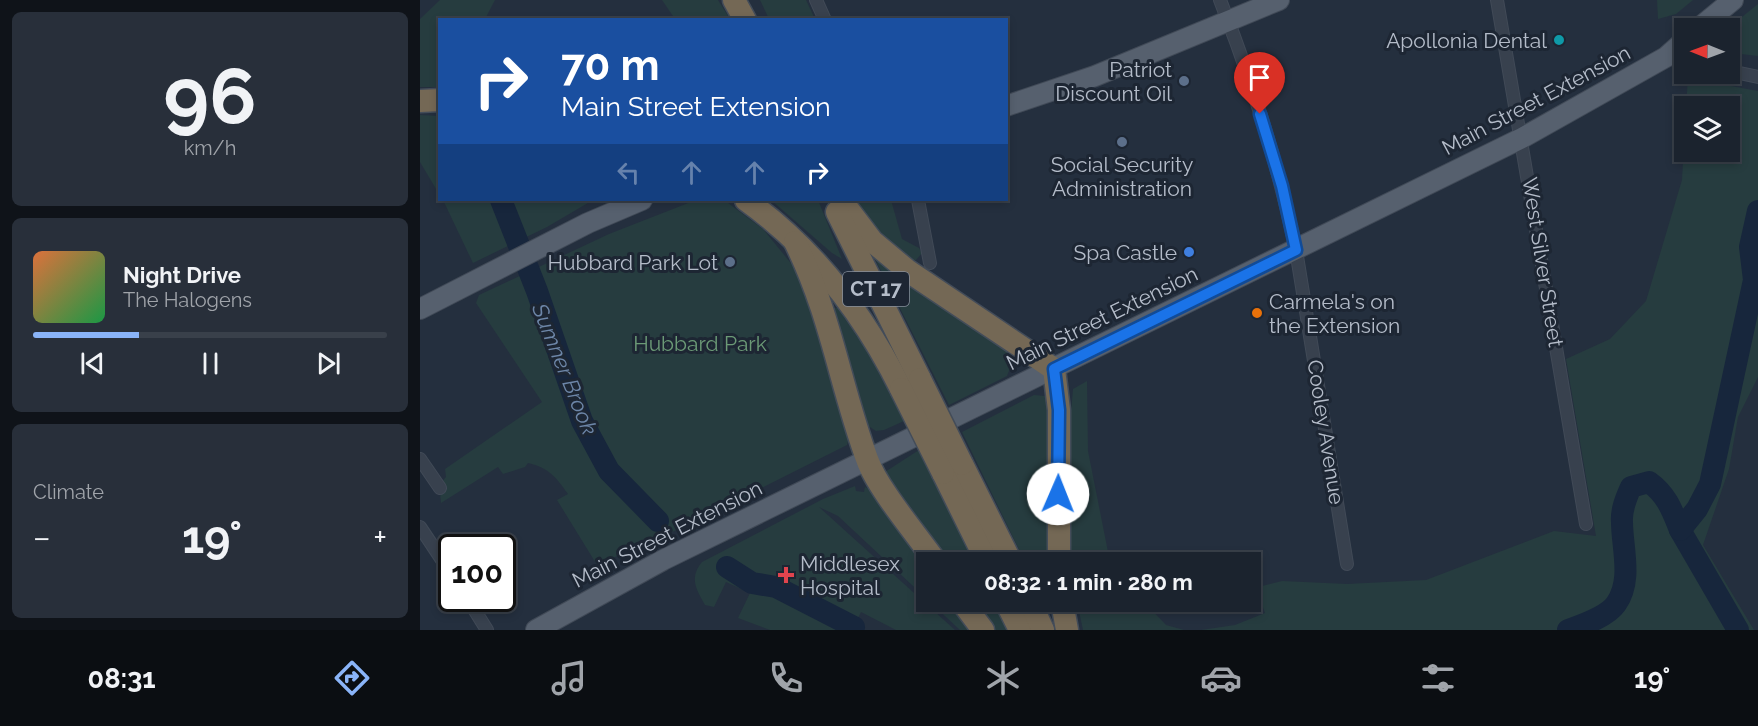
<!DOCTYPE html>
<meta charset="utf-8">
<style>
body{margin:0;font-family:Raleway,sans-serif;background:#282f3a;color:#f1f3f6;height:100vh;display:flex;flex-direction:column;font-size:22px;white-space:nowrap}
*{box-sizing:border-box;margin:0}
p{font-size:20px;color:#a0a4aa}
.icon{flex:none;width:33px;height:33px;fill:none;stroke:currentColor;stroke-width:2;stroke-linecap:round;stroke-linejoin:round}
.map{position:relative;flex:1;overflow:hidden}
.side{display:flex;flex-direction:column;gap:12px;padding:12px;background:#0f1319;width:420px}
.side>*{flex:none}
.guide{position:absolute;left:18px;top:18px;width:570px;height:183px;border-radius:0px;box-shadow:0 3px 9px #0003,0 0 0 2px #39404a;background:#1a4fa0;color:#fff;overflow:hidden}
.needle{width:39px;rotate:271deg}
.fabs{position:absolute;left:1254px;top:18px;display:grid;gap:12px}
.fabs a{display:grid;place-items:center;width:66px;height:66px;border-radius:0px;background:#1b232e;box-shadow:0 3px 9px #0003,0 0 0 2px #39404a;font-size:30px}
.speed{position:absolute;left:18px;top:534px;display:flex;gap:12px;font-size:30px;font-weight:700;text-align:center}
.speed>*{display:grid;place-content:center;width:78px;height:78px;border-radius:50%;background:#1b232e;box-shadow:0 3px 9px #0003,0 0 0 2px #39404a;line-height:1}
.speed .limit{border:3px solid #111;border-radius:9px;background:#fff;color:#111}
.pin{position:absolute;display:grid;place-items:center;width:51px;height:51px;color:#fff;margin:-62px -26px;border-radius:50% 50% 50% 0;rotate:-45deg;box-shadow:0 0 6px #0007}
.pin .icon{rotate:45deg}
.me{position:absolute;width:66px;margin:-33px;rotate:1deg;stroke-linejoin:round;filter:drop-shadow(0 0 4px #0008)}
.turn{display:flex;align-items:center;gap:21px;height:126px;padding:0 24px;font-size:27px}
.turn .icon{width:78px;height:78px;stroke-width:2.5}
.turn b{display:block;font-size:42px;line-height:51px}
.lanes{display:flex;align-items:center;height:57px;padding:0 24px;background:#0003;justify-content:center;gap:30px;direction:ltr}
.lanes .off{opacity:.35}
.big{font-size:45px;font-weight:700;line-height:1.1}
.side .widget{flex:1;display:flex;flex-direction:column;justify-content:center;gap:9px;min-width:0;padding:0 21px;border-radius:9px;background:#282f3a}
.side .dial{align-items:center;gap:0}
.dial b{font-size:78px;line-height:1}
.song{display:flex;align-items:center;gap:18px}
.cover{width:72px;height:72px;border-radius:9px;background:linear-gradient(135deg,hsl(20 70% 55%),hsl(140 70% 35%))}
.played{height:6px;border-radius:3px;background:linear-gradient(90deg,#8ab4f8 30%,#39404a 30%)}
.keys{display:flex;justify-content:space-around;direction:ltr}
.heat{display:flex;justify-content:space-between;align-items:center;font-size:33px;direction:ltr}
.trip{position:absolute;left:496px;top:552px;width:345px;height:60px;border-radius:0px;background:#1b232e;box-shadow:0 3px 9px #0003,0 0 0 2px #39404a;font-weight:700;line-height:60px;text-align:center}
.tab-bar{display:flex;height:96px;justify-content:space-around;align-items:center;background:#0b0e12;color:#a0a4aa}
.tab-bar .icon{width:42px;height:42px}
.tab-bar .current{color:#8ab4f8}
.tab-bar b{font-size:27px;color:#f1f3f6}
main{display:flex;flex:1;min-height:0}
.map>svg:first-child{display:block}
.green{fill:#263c3f}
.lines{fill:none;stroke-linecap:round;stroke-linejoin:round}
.river{stroke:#17263c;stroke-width:22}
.minor-casing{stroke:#414a57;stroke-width:14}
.primary-casing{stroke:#414a57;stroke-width:22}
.motorway-casing{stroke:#434c59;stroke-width:25}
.minor{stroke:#38414e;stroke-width:12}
.primary{stroke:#56606e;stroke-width:20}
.motorway{stroke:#746855;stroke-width:22}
.motorway-bridge-casing{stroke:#434c59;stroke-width:25;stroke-linecap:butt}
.motorway-bridge{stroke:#746855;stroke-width:22}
.route-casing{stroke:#114b97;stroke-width:15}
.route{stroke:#1a73e8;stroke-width:10}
.culture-dot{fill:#0f9aa8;stroke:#1d2633;stroke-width:2}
.service-dot{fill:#5c6f8a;stroke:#1d2633;stroke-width:2}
.shop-dot{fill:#3f7fe0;stroke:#1d2633;stroke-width:2}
.food-dot{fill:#e8710a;stroke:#1d2633;stroke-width:2}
.health-dot{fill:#e0444e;stroke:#1d2633;stroke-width:2}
.labels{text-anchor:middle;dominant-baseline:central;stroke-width:6;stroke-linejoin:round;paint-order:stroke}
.shield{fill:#1d2633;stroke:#878f9c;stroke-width:1.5}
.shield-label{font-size:20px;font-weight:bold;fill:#b4bcc9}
.poi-label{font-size:21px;fill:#b4bcc9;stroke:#1d2633;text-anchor:end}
.street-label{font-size:21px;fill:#b4bcc9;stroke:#1d2633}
.park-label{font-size:21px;fill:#6b9a76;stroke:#1d2633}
.water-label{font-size:22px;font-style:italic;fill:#6d86a8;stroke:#1d2633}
</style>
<main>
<section class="side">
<div class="widget dial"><b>96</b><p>km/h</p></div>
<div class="widget">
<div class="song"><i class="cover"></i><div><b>Night Drive</b><p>The Halogens</p></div></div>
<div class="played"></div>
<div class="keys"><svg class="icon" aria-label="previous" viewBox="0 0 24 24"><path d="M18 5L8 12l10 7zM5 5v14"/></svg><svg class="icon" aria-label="pause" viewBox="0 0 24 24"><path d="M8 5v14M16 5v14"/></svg><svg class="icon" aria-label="next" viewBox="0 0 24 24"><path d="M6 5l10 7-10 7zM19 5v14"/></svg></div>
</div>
<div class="widget"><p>Climate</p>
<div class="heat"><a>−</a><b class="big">19°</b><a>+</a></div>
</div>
</section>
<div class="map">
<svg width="1338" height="630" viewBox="0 0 1338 630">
<rect width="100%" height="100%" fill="#242f3e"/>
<!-- green -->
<g class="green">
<polygon points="20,0 75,0 65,19 20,20 19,87 0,87 0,19"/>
<polygon points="242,0 298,0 310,19 255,19"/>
<polygon points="340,0 386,0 395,19 349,19"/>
<polygon points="1237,0 1273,0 1256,14 1238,19"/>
<polygon points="1338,4 1338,56 1312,53 1322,17"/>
<polygon points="1268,78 1338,91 1338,377 1318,417 1309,469 1283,545 1334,630 781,630 815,625 845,613 838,593 842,586 862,581 927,584 1006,580 1134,531 1176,536 1146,359 1190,339 1226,301 1262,180 1264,141 1264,152 1310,152 1310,106 1266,106"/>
<polygon points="0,115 19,116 19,194 0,162"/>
<polygon points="23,200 173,200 127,227 53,263"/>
<path d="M276 200H304L343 229 374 267 387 289 429 438 427 445 268 525 177 565 137 500 148 494C136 477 129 468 108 463L105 467 83 474 78 467 21 503C20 493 19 484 26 477L25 469 122 402 56 303 59 295 189 234Z"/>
<polygon points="351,200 398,200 422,259 412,253"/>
<polygon points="434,200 471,200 482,239 499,248 502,253 496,260 487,260 448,219"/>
<polygon points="454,257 591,352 592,363 587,376 529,405"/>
<polygon points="413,308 418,308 449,354 484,421 464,430 456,431 447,425"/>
<polygon points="667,381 668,451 690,562 651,562 649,435 653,389"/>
<polygon points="614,395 625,396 630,404 626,479 628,562 605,562 542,432"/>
<polygon points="499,450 555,562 525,562 465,472"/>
<path d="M435 486 436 491 444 492 445 487 452 490 507 563V599L418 516 399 507 535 630H476L441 612 432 630H350L318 618 330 593 306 582 294 607 285 605C276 589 269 578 282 562L403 499Z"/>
<polygon points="510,602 532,602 551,630 540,630"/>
<polygon points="552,602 574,602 587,630 571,630"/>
<polygon points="657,602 698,602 699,609 726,604 746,625 764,630 663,630"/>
</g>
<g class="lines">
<!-- river -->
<g class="river">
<polyline points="81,200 117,291 162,421 189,471 238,521"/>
<polyline points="1260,530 1318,630"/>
<polyline points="307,567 332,583 356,587 434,627"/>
<path d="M1148 630C1162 625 1187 617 1196 604 1213 580 1202 548 1202 522 1201 510 1206 498 1211 487L1229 482C1247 495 1252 510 1260 530L1277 509 1290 484 1334 280 1330 247 1338 211"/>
</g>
<!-- minor casing -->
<g class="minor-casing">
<g id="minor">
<polyline points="396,0 405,20"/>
<path d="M800 0C832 80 858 165 876 250L927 564"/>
<polyline points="1077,0 1166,524"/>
<polyline points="1246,57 1264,62"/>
<polyline points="1310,71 1338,77"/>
<polyline points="498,200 510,263"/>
<polyline points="0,459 20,488"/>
<polyline points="0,527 32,575"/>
<polyline points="47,598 67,630"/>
</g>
</g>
<!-- primary casing -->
<g class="primary-casing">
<g id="primary">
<polyline points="1279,28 1313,0"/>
<polyline points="586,106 675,76 859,0"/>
<polyline points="0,309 168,223 222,200"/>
<polyline points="116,630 243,560 1102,138 1246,57 1264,41"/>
</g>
</g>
<!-- motorway casing -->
<g class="motorway-casing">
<g id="motorway">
<polyline points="314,0 325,20"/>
<polyline points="0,101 20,100"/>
<path d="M326 200C394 249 444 314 481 389"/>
<polyline points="421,200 452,241 488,271 634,369 639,410 639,562"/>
<polyline points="417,212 500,379"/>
<path d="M375 242C411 315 420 385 447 459 457 488 497 535 516 562"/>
<polyline points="542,464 591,562"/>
<polyline points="523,473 567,562"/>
<polyline points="542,602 563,630"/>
<polyline points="586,602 600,630"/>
<polyline points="610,602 623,630"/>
<polyline points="642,602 647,630"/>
</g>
</g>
<!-- minor -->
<use href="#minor" class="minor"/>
<!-- primary -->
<use href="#primary" class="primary"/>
<!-- motorway -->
<use href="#motorway" class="motorway"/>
<!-- motorway-bridge casing -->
<g class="motorway-bridge-casing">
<g id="motorway-bridge">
<polyline points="500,379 542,464"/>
<polyline points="481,389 523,473"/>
</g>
</g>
<!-- motorway-bridge -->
<use href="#motorway-bridge" class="motorway-bridge"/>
</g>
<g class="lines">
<!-- route casing -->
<g class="route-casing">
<polyline id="route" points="638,494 639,410 634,369 876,250 862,186 840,114"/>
</g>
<!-- route -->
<use href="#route" class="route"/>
</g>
<!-- markers -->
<circle class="culture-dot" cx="1139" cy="40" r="6"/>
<g class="service-dot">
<circle cx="764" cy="81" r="6"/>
<circle cx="702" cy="142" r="6"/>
<circle cx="310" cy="262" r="6"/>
</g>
<circle class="shop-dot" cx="769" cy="252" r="6"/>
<circle class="food-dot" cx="837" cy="313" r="6"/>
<path class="health-dot" d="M363 566h6v6h6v6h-6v6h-6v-6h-6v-6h6z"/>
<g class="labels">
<!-- shield labels -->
<rect class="shield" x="423" y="272" width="66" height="34" rx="4.5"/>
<g class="shield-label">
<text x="456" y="289">CT 17</text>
</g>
<!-- poi labels -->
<g class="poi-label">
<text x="1127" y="40">Apollonia Dental</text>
<text x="752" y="69">Patriot<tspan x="752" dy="24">Discount Oil</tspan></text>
<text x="702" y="164" text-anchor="middle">Social Security<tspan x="702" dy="24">Administration</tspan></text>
<text x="757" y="252">Spa Castle</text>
<text x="298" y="262">Hubbard Park Lot</text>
<text x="849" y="301" text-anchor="start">Carmela's on<tspan x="849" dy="24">the Extension</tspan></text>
<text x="380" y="563" text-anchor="start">Middlesex<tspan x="380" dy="24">Hospital</tspan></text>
</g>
<!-- street labels -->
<g class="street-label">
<text transform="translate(1116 100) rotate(-28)">Main Street Extension</text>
<text transform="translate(1123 262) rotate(81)">West Silver Street</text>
<text transform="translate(682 318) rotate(-26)">Main Street Extension</text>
<text transform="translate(906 432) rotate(81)">Cooley Avenue</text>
<text transform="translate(247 534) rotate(-27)">Main Street Extension</text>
</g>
<!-- park labels -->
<g class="park-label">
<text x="280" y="343">Hubbard Park</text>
</g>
<!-- water labels -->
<g class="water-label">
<text transform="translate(145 369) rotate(68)">Sumner Brook</text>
</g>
</g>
</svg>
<div class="fabs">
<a><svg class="needle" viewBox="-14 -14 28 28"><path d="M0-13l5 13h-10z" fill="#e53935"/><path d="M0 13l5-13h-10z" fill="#a0a4aa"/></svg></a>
<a><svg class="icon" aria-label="layers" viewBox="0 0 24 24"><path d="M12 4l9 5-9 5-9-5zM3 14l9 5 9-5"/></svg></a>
</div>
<div class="speed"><div class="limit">100</div></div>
<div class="pin" style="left:840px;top:114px;background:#d93025"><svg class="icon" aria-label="arrive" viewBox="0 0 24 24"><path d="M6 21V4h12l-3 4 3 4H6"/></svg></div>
<svg class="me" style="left:638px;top:494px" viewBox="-20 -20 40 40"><circle r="19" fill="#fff"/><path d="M0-13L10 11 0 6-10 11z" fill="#1a73e8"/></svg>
<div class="trip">08:32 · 1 min · 280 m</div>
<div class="guide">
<div class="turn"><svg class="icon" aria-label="right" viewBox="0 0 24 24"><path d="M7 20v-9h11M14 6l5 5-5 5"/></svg><div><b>70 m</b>Main Street Extension</div></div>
<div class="lanes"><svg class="icon off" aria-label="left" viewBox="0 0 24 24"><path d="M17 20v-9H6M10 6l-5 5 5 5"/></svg><svg class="icon off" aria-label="ahead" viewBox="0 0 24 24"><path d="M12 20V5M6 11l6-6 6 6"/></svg><svg class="icon off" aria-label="ahead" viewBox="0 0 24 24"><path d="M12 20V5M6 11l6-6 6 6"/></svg><svg class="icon" aria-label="right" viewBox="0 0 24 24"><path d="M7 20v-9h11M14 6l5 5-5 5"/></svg></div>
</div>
</div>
</main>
<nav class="tab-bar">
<b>08:31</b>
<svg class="icon current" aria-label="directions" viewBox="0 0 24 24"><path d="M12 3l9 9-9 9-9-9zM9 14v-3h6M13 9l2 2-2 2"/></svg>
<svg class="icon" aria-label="music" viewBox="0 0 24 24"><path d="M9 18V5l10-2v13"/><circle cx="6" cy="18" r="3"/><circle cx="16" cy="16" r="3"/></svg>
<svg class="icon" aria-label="phone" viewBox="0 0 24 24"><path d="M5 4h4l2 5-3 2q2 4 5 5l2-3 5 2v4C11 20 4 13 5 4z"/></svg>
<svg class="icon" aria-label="climate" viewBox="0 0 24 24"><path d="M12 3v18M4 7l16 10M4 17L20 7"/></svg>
<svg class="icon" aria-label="car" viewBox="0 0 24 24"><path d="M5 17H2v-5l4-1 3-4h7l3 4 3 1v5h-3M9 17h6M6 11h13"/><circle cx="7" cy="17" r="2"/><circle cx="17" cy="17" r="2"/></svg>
<svg class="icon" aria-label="filters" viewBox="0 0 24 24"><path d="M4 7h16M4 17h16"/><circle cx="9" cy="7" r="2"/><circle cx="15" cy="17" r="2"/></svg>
<b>19°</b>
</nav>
